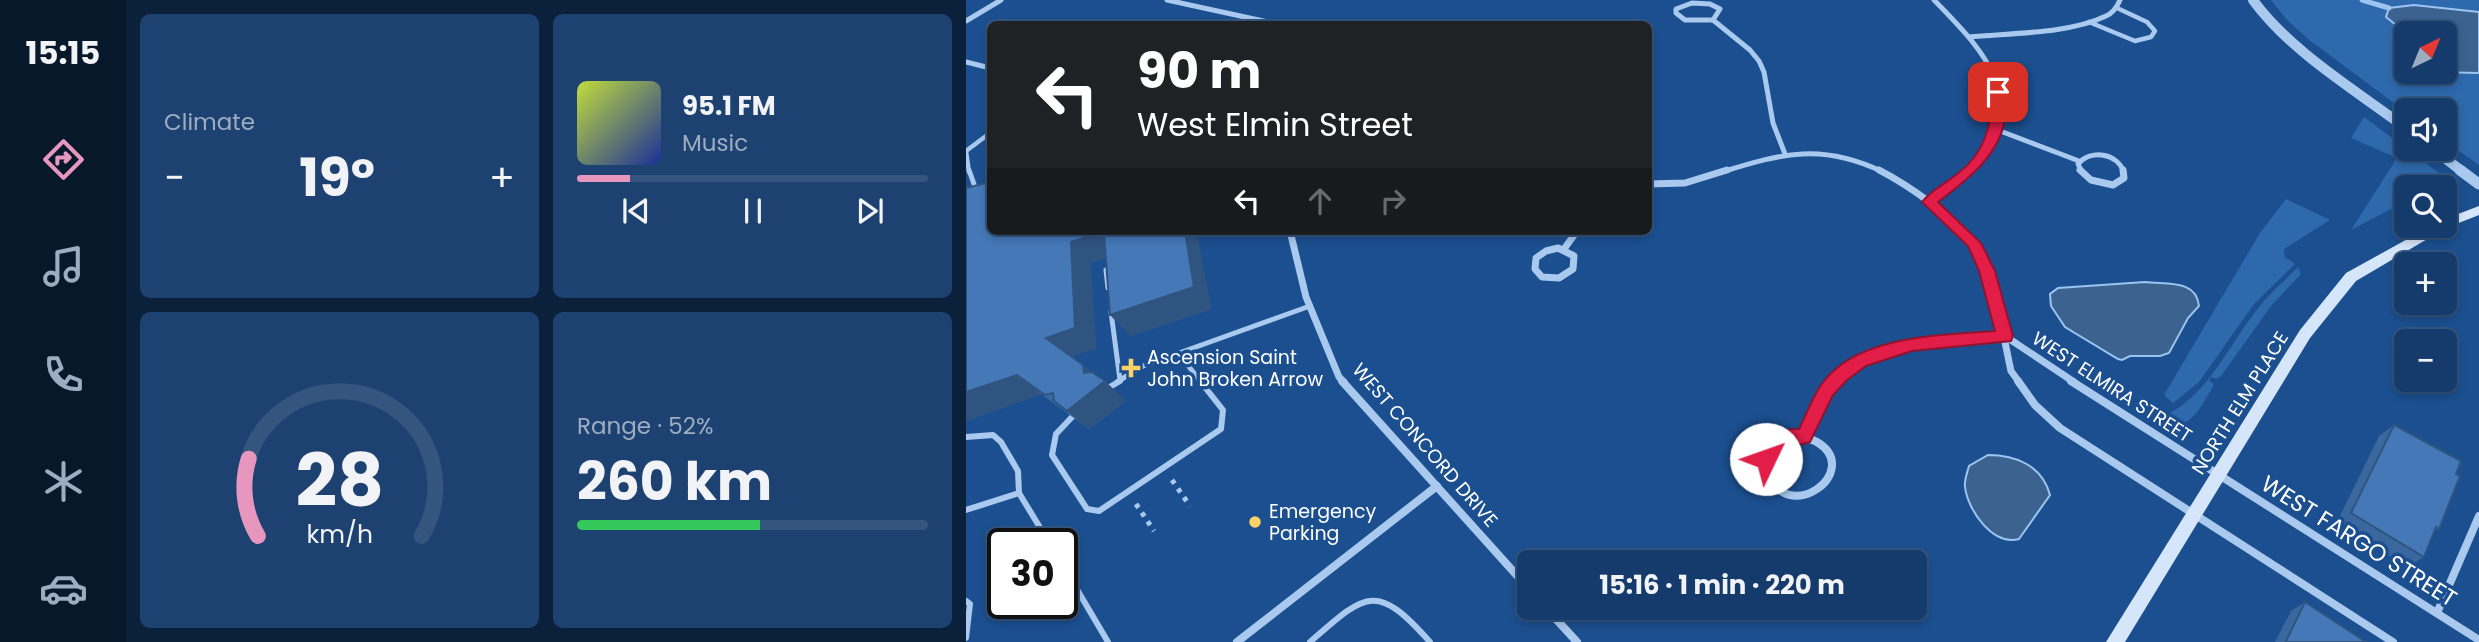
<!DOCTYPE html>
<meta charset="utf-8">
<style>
body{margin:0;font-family:Poppins,sans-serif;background:#1d4271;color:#f1f3f6;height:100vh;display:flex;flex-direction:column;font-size:26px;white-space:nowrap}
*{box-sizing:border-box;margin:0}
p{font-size:23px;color:#9dadc1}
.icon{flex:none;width:38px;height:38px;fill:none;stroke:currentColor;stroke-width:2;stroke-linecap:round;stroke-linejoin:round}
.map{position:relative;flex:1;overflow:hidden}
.drawer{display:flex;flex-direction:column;gap:14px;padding:14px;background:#0b203b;width:840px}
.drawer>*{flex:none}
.guide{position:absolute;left:21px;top:21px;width:665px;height:214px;border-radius:10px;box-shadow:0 4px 10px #0003,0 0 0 2px #33557e;background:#202124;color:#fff;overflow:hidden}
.needle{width:46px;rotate:43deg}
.fabs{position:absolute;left:1428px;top:21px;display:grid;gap:14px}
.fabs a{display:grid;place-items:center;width:63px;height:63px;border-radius:10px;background:#143b6b;box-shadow:0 4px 10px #0003,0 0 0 2px #33557e;font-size:35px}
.speed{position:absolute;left:21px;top:528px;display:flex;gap:14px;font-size:35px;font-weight:700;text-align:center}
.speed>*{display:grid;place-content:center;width:91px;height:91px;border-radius:50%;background:#143b6b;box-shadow:0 4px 10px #0003,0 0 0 2px #33557e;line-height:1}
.speed .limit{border:4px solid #111;border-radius:10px;background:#fff;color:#111}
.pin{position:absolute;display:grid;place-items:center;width:60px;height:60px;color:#fff;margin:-30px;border-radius:14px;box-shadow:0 4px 10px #0006}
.me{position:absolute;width:77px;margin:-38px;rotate:48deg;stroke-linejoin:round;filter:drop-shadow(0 0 5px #0008)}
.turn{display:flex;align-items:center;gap:24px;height:147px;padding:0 35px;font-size:32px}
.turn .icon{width:91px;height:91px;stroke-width:2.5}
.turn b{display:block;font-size:49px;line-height:60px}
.lanes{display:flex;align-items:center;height:66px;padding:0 35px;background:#0003;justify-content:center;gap:35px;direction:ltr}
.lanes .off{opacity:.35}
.big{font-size:52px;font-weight:700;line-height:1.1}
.drawer .card{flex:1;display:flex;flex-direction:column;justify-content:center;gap:10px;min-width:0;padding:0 24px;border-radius:10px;background:#1d4271}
.drawer .dial{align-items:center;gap:0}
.dial svg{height:182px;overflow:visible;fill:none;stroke:#33557e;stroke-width:7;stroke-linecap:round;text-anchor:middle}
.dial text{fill:#f1f3f6;stroke:none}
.song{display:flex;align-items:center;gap:21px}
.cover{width:84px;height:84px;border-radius:10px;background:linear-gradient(135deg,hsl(70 70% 55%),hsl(230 70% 35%))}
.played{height:7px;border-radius:4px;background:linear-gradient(90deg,#e797bd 15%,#33557e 15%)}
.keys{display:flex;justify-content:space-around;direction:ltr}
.heat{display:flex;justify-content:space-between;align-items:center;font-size:38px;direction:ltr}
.charge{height:10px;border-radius:5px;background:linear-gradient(90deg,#34c759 52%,#33557e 0)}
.drawer .tiles{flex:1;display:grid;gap:14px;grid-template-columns:repeat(2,1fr)}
.trip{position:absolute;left:551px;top:550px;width:410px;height:70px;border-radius:10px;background:#143b6b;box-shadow:0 4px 10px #0003,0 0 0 2px #33557e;font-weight:700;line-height:70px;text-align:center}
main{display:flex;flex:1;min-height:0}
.dock{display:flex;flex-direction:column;width:126px;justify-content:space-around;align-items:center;background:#08182b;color:#9dadc1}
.dock .icon{width:49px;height:49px}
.dock .current{color:#e797bd}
.dock b{font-size:32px;color:#f1f3f6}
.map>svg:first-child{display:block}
.green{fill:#2e69ad;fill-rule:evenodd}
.water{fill:#3c6290;stroke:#9cc4f0;stroke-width:2}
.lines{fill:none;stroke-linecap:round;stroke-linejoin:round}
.stream{stroke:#9cc4f0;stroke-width:5}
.path{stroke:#a9c9ee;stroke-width:5;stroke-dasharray:4.5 6;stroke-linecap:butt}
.service-far2{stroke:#a9c9ee;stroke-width:4.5}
.service-far1{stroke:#a9c9ee;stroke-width:5}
.service{stroke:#a9c9ee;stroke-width:6}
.minor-far2{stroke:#a9c9ee;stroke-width:5}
.minor-far1{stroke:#a9c9ee;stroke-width:7}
.minor{stroke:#a9c9ee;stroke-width:8}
.tertiary-far1{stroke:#a9c9ee;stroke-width:10}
.tertiary{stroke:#a9c9ee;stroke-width:11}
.secondary{fill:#d6e6fa;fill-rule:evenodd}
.wall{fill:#3a679d}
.shaded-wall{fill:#305480}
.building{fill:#4478b7;stroke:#305480;stroke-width:2}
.route{fill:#e11d48;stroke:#92132f;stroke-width:2}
.poi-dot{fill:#ffd166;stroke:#1b4f8f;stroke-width:2.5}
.labels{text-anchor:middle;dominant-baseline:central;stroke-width:7;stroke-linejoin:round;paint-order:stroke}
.poi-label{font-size:19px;fill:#fff;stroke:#1b4f8f;text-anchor:start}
.street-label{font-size:19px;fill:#fff;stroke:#1b4f8f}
.near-street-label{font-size:23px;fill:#fff;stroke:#1b4f8f}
</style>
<main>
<nav class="dock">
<b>15:15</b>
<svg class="icon current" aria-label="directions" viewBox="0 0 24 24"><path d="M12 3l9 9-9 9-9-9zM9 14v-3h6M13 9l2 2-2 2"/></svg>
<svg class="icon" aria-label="music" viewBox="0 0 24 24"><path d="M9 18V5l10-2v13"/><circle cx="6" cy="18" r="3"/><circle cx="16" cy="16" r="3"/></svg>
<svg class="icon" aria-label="phone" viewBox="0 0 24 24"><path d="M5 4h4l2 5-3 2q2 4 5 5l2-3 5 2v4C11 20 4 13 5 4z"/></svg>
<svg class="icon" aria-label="climate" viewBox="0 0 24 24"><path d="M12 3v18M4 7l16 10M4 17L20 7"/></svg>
<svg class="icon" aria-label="car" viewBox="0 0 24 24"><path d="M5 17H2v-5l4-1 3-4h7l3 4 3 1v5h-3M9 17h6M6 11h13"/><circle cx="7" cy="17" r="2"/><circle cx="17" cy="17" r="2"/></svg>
</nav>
<section class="drawer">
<div class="tiles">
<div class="card"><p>Climate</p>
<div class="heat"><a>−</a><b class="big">19°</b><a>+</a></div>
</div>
<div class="card">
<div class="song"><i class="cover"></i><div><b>95.1 FM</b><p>Music</p></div></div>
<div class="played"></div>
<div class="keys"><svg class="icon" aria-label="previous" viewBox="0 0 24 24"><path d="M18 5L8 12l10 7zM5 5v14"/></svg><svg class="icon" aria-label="pause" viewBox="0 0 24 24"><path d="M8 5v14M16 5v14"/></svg><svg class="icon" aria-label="next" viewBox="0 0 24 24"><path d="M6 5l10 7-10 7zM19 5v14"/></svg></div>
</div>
<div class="card dial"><svg viewBox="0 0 100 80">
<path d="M14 69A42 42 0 1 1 86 69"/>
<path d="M14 69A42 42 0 0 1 10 35" stroke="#e797bd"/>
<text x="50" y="56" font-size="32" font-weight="700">28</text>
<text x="50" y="72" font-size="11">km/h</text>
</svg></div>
<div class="card"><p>Range · 52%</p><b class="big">260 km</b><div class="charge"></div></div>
</div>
</section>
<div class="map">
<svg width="1513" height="642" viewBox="0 0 1513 642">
<rect width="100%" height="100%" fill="#1b4f8f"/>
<!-- green -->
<g class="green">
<path d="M1305 0H1513V165L1479 141V110L1440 112 1342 39 1321 20ZM1440 33H1479V72H1440Z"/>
<polygon points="1398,117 1474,174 1477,181 1469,187 1440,187 1440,201 1385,230 1431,158 1385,138"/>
<polygon points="1320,199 1364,220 1318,249 1319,257 1329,264 1288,304 1233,382 1207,403 1198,395 1294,233"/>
<path d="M1332 267 1335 274 1305 306 1255 376 1250 379 1245 377 1243 381 1247 383V387C1237 402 1227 427 1207 424L1202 414C1241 394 1261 349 1287 315 1300 297 1317 282 1332 267Z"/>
</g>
<!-- water -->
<g class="water">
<polygon points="1448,5 1513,12 1513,73 1467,72 1479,72 1479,33 1440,33 1420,17 1423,8"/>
<path d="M1179 282C1201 285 1230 279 1233 306L1222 318 1203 353 1194 356H1164L1156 360 1152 359 1099 327 1085 306 1084 294 1092 288Z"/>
<path d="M1022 455C1049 455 1076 465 1084 495L1053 539C1027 546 1002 511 999 487 998 481 1001 473 1003 466Z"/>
</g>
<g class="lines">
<!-- stream -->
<polyline class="stream" points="1396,0 1423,8"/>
<!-- path -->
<g class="path">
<polyline points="206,480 224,506"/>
<polyline points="170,504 188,531"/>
</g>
<!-- service-far2 -->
<g class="service-far2">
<polyline points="1123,22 1169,41 1185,37 1189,31 1181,22 1151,8"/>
<polyline points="3,172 0,151 24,133"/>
</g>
<!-- service-far1 -->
<g class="service-far1">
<polyline points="3,170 9,187 24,191"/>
<polyline points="140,270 142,288"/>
<polyline points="145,312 154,380"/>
<polyline points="213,354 235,382"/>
<polyline points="151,382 177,366 344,306"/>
</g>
<!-- service -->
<g class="service">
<polyline points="142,388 154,381"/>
<polyline points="106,417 90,434 86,455 121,509 133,511 255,429 257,410 234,381"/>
<polyline points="0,437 27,435 35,442 52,471 53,493 84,544"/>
<polyline points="0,510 53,493"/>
<polyline points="96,564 142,642"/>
<polyline points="0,601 4,604 0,638"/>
<path d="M344 642C400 593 410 581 464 642"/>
</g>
<!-- minor-far2 -->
<g class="minor-far2">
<polyline points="201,0 311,24"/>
<path d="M968 0C1022 55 1067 102 1000 172"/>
<polygon points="726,3 744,4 754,9 747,20 719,20 710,13 710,9"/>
<polyline points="747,20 784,50 793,61 798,72 807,123 819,154"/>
<polyline points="0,21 35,0"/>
<path d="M1003 37C1043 33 1103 34 1140 16 1147 13 1151 7 1154 0"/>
<polyline points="0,62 24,68"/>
<polyline points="1029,129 1113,161"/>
<path d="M756 172C817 153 856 143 917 172"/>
<path d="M1116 172 1112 164C1125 149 1151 153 1158 172"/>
</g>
<!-- minor-far1 -->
<g class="minor-far1">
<path d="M913 170C944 186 985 215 1007 243 1028 270 1037 336 1045 371L1053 382"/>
<polyline points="1114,170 1125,180 1147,185 1158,178 1157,170"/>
<polyline points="682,184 719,183 761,170"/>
<polyline points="963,202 1002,170"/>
<polyline points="324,231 340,297 373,377 378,382"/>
<polygon points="592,248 608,256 607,269 593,278 576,277 569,269 570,258 580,251"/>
<polyline points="598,249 611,231"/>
<polyline points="1039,336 1108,382"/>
<path d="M870 382C912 338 983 340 1039 336"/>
</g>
<!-- minor -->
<g class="minor">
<polyline points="376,381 564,590"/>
<polyline points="1052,381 1069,405 1094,428 1427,642"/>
<polyline points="1105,381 1513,640"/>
<path d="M825 436C833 437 844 438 851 442 899 471 818 531 800 468L807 449Z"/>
<polyline points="838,436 854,404 872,381"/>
<polyline points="579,607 611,642"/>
<polyline points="1471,613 1513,516"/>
<polyline points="271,642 471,486"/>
</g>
<!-- tertiary-far1 -->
<g class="tertiary-far1">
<path d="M1287 0C1324 51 1389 90 1440 128"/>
<polyline points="1467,149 1497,172"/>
</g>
<!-- tertiary -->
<polyline class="tertiary" points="1494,170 1513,184"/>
<!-- secondary -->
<polygon class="secondary" points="1513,206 1513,215 1480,228 1390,281 1344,338 1159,642 1140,642 1334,330 1380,273 1465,226 1479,226 1479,219"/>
</g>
<!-- wall -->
<g class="wall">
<polygon points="0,188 24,231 230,231 245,309 164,336 139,258 124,263 130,348 105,356 160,401 123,429 75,394 0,421"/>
<polygon points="1428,425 1490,474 1473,529 1468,531 1458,557 1441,567 1370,524 1413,436"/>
<polygon points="1339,602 1400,642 1309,642 1325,611"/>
</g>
<!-- shaded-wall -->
<g class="shaded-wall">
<polygon points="141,231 163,231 165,250 124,263 130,348 102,358 80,338 105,242"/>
<polygon points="219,231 230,231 231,232 245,309 164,336 144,315"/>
<polygon points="117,365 137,384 139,381 160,401 123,429 101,411 118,373"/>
<polygon points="51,375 75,394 0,421 0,392"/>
</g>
<!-- building -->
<g class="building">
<polygon points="24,182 24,231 141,231 105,242 109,328 80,338 117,365 118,373 126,372 139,381 101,411 88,401 87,393 79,395 51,375 0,392 0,188"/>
<polygon points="146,231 219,231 228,287 144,315 138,233"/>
<polygon points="1428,425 1495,461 1490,474 1494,476 1473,529 1470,527 1458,557 1385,513"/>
<polygon points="1339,602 1400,642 1321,642 1320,641"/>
</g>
<!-- route -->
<path class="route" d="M1032 88 1039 92C1039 100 1040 110 1039 119 1033 156 1000 181 972 202L1015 243 1029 271 1047 336 1045 341 946 351 900 366 881 380 867 395 844 442C823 449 818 440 806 465L800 467 794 465 791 459C800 440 811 428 833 429 840 415 846 398 855 385 889 335 975 335 1029 331L1013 271 1002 246 956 202C964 191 980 183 991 174 1019 154 1026 124 1026 92Z"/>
<!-- markers -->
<g class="poi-dot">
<path d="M161.5 357.5h7v7h7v7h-7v7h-7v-7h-7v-7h7z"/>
<circle cx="289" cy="522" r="7"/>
</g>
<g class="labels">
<!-- poi labels -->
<g class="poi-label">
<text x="181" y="357">Ascension Saint<tspan x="181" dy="22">John Broken Arrow</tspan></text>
<text x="303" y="511">Emergency<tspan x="303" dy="22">Parking</tspan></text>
</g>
<!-- street labels -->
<g class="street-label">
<text transform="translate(1146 387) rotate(33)">WEST ELMIRA STREET</text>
<text transform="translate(1274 403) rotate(-58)">NORTH ELM PLACE</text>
<text transform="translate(459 445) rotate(49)">WEST CONCORD DRIVE</text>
</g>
<!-- near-street labels -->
<g class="near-street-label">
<text transform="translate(1393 541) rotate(32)">WEST FARGO STREET</text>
</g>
</g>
</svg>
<div class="fabs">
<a><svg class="needle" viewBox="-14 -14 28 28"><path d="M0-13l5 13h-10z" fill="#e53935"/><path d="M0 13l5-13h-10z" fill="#9dadc1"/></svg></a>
<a><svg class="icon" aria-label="sound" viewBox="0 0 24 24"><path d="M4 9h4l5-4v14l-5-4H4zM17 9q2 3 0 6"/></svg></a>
<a><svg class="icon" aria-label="search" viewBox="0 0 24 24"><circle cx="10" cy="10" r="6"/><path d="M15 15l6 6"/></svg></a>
<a>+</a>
<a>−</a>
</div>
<div class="speed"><div class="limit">30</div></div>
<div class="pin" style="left:1032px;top:92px;background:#d93025"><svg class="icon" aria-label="arrive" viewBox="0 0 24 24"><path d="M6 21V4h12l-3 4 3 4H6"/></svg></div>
<svg class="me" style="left:800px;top:459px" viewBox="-20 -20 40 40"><circle r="19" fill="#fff"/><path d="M0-13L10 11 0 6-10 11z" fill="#e11d48"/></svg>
<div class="trip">15:16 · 1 min · 220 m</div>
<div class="guide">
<div class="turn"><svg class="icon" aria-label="left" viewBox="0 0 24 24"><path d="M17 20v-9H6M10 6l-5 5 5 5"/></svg><div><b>90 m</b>West Elmin Street</div></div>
<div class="lanes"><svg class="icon" aria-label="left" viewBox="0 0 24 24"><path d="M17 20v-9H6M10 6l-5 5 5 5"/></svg><svg class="icon off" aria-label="ahead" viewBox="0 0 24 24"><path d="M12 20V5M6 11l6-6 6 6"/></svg><svg class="icon off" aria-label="right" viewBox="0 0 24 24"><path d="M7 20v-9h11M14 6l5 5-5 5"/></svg></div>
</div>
</div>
</main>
